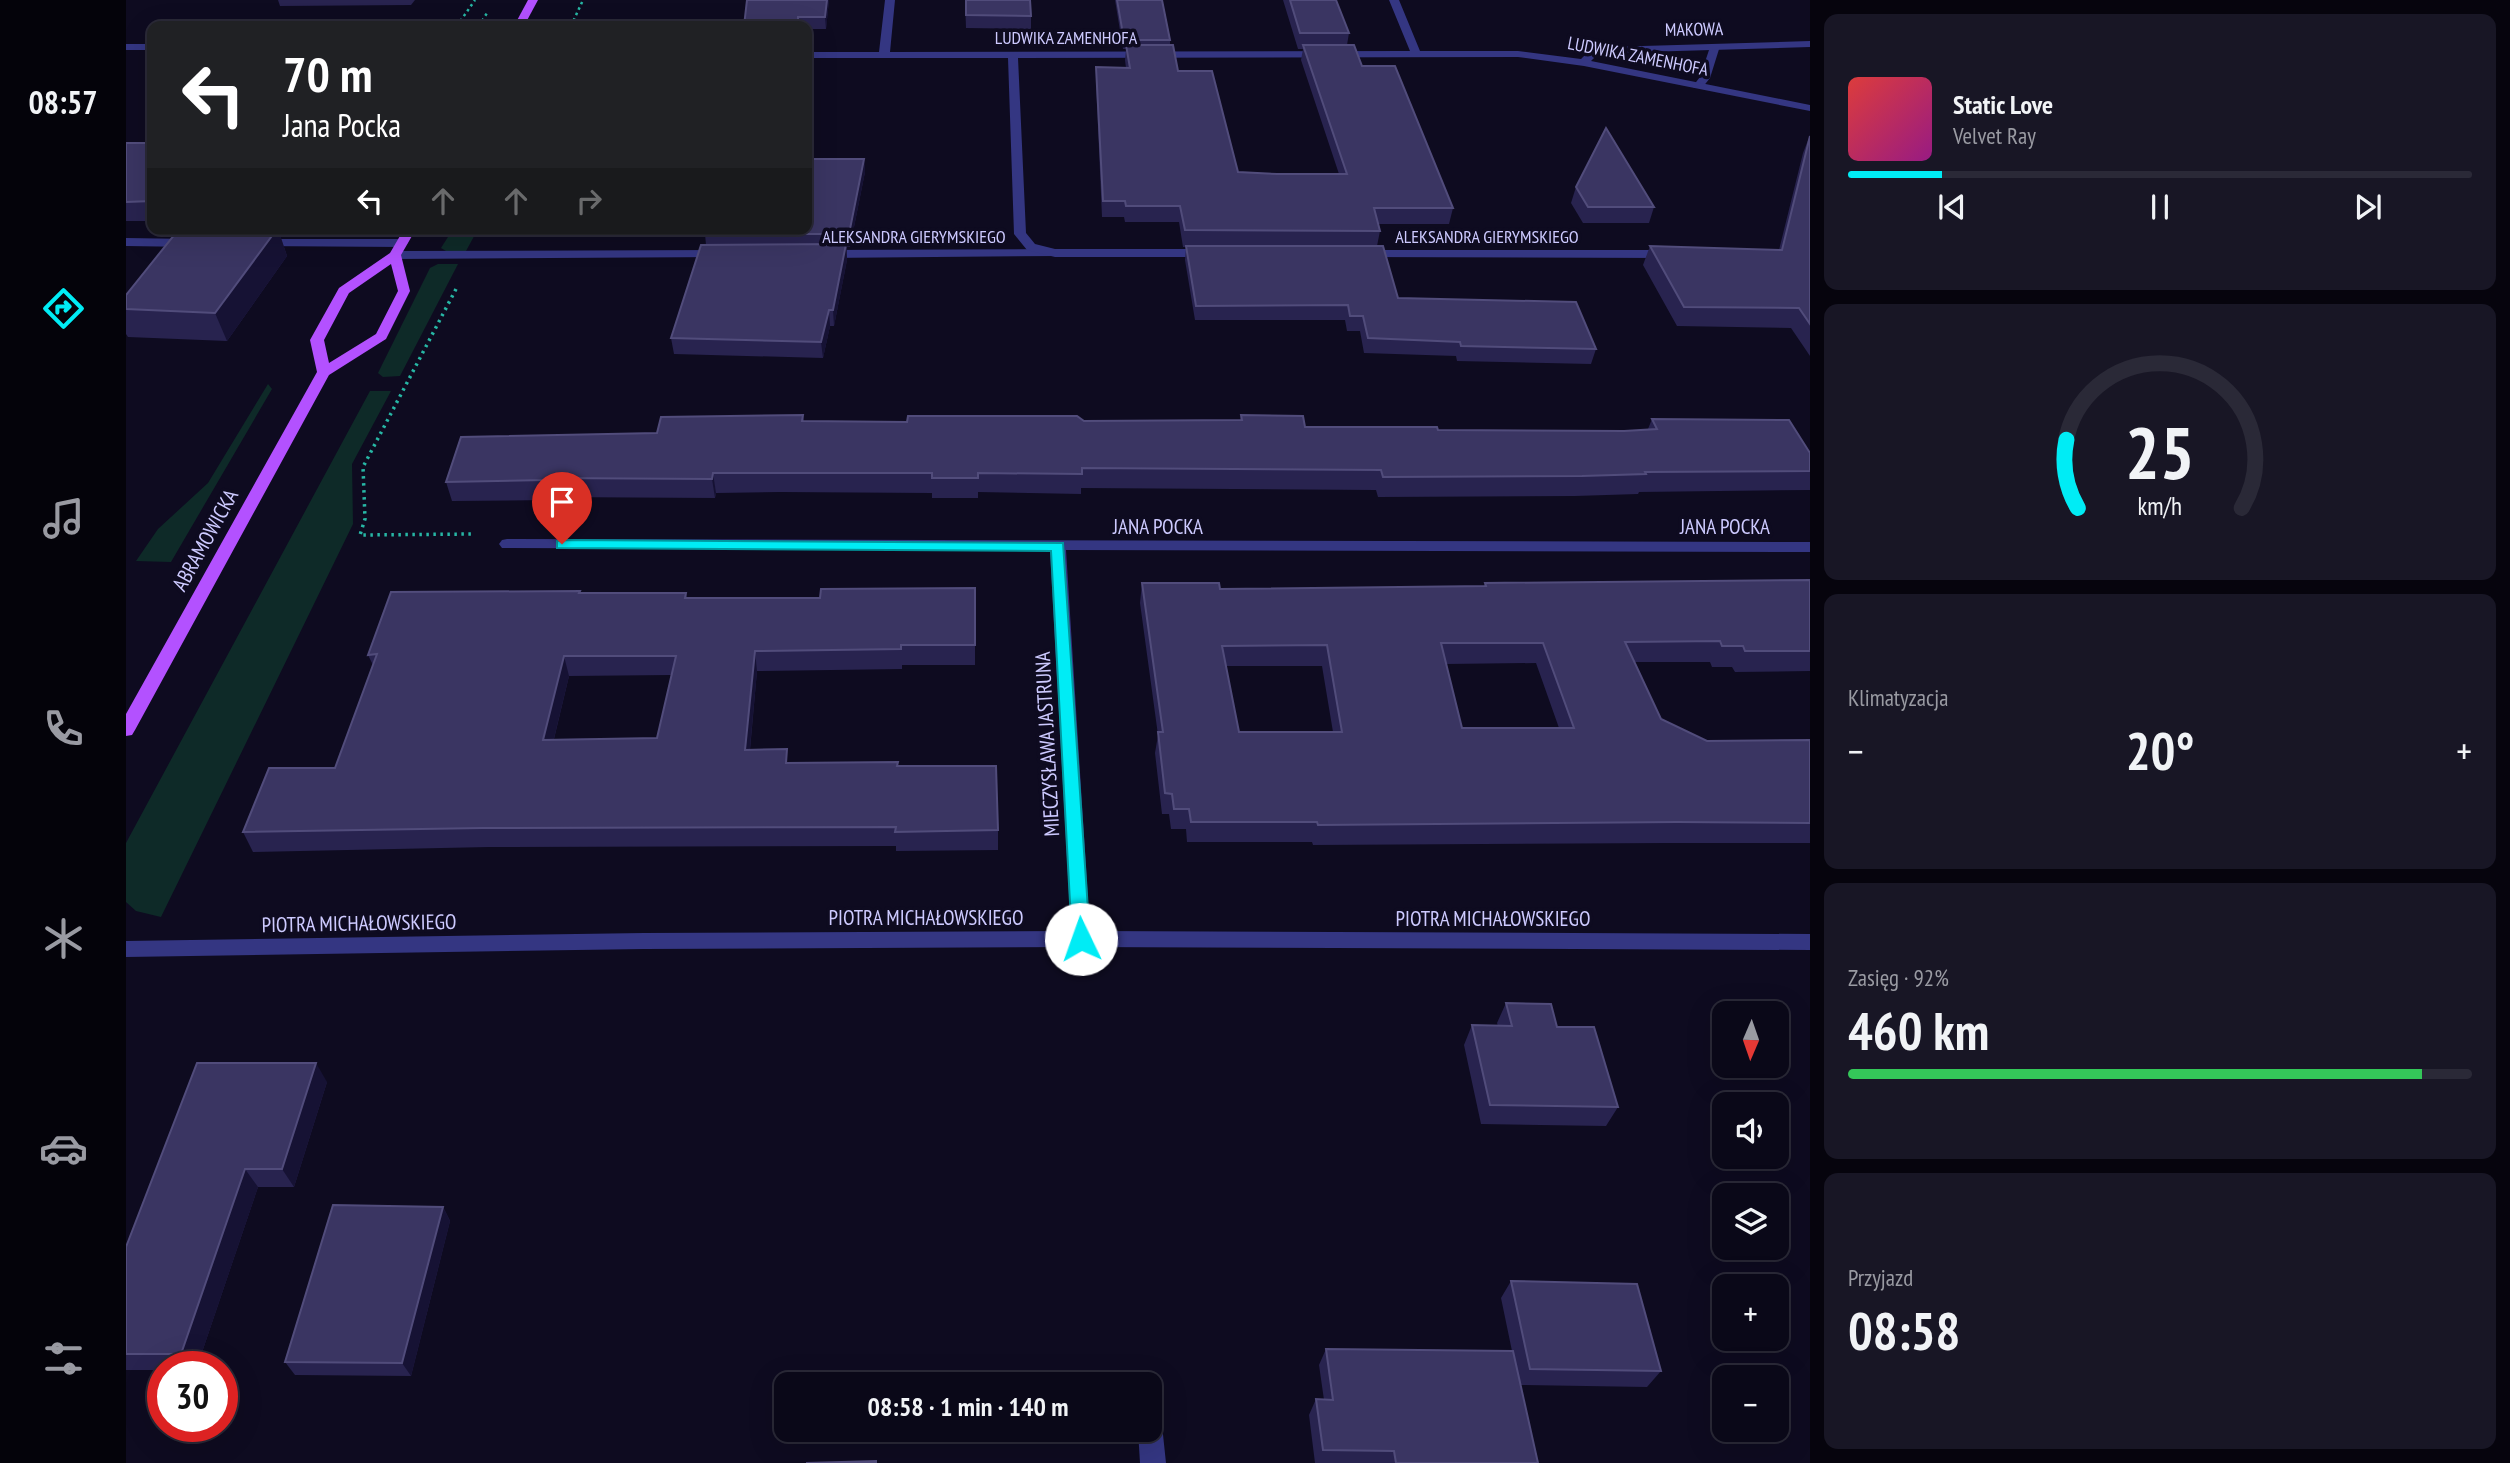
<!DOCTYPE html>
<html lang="pl">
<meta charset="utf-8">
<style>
body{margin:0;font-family:"PT Sans Narrow",sans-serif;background:#181625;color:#f1f3f6;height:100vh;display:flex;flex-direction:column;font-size:26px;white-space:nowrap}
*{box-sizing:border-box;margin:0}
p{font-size:23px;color:#999aa2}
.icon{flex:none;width:38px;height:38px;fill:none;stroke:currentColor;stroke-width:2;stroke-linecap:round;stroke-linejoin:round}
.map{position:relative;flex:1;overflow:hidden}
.details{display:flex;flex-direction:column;gap:14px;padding:14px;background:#06040d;width:700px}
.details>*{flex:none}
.banner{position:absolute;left:21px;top:21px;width:665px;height:214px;border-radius:14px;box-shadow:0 7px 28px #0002,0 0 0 2px #2a2937;background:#202124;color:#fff;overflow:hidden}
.needle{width:46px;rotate:182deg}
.tools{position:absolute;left:1586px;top:1001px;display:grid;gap:14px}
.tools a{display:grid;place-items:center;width:77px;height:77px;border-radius:14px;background:#0a0818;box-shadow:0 7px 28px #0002,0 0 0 2px #2a2937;font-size:35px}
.speed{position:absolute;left:21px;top:1351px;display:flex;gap:14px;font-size:35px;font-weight:700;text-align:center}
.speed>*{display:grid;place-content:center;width:91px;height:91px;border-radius:50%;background:#0a0818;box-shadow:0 7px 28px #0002,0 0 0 2px #2a2937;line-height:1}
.speed .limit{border:10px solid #d22;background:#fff;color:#111}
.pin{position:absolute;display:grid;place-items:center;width:60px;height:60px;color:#fff;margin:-72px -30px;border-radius:50% 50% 50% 0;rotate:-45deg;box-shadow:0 0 7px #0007}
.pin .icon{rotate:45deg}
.me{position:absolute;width:77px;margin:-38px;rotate:357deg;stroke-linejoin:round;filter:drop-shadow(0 0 5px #0008)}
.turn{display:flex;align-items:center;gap:24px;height:147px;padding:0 21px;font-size:32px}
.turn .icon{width:91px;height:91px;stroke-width:2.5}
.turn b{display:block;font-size:49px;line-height:60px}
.lanes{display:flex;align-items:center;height:66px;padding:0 21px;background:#0003;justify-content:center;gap:35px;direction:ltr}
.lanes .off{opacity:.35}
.big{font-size:52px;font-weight:600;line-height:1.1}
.details .tile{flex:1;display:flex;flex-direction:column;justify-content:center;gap:10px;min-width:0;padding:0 24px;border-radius:14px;background:#181625}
.details .dial{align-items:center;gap:0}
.dial svg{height:182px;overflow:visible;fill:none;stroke:#2a2937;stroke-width:7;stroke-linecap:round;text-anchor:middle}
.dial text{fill:#f1f3f6;stroke:none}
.song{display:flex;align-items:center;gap:21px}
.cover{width:84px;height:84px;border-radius:10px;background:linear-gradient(135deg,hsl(0 70% 55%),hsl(310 70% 35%))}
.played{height:7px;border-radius:4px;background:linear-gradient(90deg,#00ecf5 15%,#2a2937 15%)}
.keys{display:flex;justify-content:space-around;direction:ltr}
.heat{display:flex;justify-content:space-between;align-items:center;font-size:38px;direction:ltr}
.charge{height:10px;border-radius:5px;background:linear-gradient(90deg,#34c759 92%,#2a2937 0)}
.trip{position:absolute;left:648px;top:1372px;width:388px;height:70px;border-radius:14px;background:#0a0818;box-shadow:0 7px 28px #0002,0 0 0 2px #2a2937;font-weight:600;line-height:70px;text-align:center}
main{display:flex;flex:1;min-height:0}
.dock{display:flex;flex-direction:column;width:126px;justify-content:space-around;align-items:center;background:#04030a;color:#999aa2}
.dock .icon{width:49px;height:49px}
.dock .selected{color:#00ecf5}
.dock b{font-size:32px;color:#f1f3f6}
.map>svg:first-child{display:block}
.green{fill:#0e2a28}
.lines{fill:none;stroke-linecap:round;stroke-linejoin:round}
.path-far1{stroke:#27b7a5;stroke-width:2.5;stroke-dasharray:2.5 3.5;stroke-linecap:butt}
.path{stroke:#27b7a5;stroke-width:3.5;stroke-dasharray:2.5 4.5;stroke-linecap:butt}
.lane{fill:#343682;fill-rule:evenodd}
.street{fill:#343682;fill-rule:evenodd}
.primary{fill:#b351ff;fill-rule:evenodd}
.wall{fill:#28234f;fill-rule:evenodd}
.shaded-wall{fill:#161234}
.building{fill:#3a3562;stroke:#514c7b;stroke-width:2;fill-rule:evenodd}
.route{fill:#00ecf5;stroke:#00999f;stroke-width:2}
.labels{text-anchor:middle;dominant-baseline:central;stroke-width:7;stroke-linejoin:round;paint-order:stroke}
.far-street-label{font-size:18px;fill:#cdcaff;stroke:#0e0b20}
.street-label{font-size:21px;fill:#cdcaff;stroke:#0e0b20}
</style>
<main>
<nav class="dock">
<b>08:57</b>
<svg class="icon selected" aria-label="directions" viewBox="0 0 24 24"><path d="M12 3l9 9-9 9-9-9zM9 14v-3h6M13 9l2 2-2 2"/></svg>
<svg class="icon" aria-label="music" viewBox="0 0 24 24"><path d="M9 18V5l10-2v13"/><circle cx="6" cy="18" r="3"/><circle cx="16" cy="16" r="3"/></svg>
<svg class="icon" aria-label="phone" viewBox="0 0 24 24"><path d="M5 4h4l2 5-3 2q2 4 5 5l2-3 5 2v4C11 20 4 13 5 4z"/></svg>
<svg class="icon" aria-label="climate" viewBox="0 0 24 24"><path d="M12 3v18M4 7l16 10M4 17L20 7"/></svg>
<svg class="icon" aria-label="car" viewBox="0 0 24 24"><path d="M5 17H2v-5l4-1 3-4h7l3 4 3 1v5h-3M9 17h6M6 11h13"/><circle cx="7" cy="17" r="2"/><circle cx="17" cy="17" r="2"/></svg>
<svg class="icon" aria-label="filters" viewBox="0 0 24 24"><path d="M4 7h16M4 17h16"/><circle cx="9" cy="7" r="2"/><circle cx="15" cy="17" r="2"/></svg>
</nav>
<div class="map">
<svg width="1684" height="1463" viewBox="0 0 1684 1463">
<rect width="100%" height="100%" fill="#0e0b20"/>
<!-- green -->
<g class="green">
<polygon points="327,229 352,229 340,251 320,251 315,248"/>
<polygon points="312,264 332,264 274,376 257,377 252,373 304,268"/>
<polygon points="142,384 146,389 45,562 10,561 32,529 82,483"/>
<polygon points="244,391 265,391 226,464 227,524 35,917 10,911 0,902 0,843"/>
</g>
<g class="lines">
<!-- path-far1 -->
<g class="path-far1">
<polyline points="331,26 349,0"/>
<polyline points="353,26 361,13"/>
<polyline points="445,26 457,0"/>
</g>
<!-- path -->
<polyline class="path" points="330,289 237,467 239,519 234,535 347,534"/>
<!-- lane -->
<g class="lane">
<rect x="0" y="44" width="26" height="6"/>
<polygon points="1585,44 1594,46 1584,78 1576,88 1568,88 1567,86 1574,77"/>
<polygon points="0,238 66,239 72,243 66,247 0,246"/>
<polygon points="133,239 276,239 282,243 276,247 129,246 129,240"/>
<polygon points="929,249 935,253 933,256 698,258 692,254 698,250"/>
<polygon points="596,250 600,251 600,257 269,259 263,255 269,251"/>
</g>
<!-- street -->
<g class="street">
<polygon points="759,0 769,0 764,52 1284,51 1263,0 1273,0 1294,51 1392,51 1455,59 1461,53 1482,47 1684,41 1684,47 1483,53 1469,57 1465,61 1684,105 1684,111 1458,66 1392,57 892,58 900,233 909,244 929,249 1081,249 1087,253 1081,257 929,257 901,250 888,234 882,58 681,58 681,52 753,52"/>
<polygon points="1235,250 1541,250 1547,254 1541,258 1231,257 1231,251"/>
<polygon points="381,539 1684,542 1684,552 940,550 964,931 1684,934 1684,950 955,947 518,949 0,957 0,941 518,933 945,931 924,550 376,548 373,544 376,540"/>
<polygon points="1024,1413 1033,1416 1036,1425 1040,1463 1014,1463 1012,1430 1024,1430"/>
</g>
<!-- primary -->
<g class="primary">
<polygon points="402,0 412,0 398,26 388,26"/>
<path d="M278 229H290L275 255 284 291 260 339 203 375 9 730 6 735 0 736V714L191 372 184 340 213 288 264 253ZM265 264 272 291 250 334 203 363 198 340 223 293Z"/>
</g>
</g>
<!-- wall -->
<g class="wall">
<polygon points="152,0 289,0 285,5 154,6"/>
<polygon points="703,0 700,29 681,29 681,26 618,26"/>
<polygon points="839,0 905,16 905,29 840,28"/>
<polygon points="989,0 1036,0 1044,40 1044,45 1052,71 1112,172 1151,174 1213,174 1175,60 1177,49 1172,49 1157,0 1210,0 1223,33 1221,45 1236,66 1327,208 1323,224 1252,224 1254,231 1251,246 1272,298 1470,349 1465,364 1331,361 1330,356 1238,353 1234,331 1221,331 1219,320 1069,320 1059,260 1060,247 1057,247 1053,222 999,222 998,217 976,217 970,82 970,67 1000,68 999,60 1000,49 997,49"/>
<polygon points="1684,135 1684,356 1665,328 1551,326 1517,265 1524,246 1653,250 1677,153"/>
<rect x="0" y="143" width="26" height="78"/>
<polygon points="738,159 739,172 724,247 721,247 721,260 708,326 704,326 697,358 548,354 545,338 580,245 579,234"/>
<polygon points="1450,187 1528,207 1523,223 1457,223 1445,203"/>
<polygon points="53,229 152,229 161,256 101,341 2,337 0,334 0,295"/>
<polygon points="677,415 678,421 781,422 1114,420 1115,415 1179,427 1312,430 1498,431 1522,429 1526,419 1684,453 1684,490 1513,492 1512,494 1449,496 1252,497 1250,490 955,488 955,494 852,492 852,498 806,498 806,493 654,492 590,493 589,498 425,497 424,500 326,501 320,482 531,433"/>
<path d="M1684 580V671L1609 672 1606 667H1586L1584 662H1509L1535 719 1581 741 1684 740V843H1541L1187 845 1186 842H1061L1060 829H1045L1043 814H1036L1029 753 1032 735 1014 603 1016 583 1094 589 1358 586 1359 583ZM1410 663 1433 728H1336L1320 664ZM1100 666H1196L1207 732H1113Z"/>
<path d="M849 588V665H776V669L631 671 624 750 663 763 772 766 872 830V850L770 851V846L363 847 127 852 117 832 209 768 247 665 242 655 454 591V593H560L561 598H694ZM545 675 531 738 428 739 443 676Z"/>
<polygon points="1380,1003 1492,1107 1480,1126 1355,1124 1338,1045 1346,1025 1372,1026 1371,1023"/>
<polygon points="201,1082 168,1187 132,1187 71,1367 37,1367 37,1370 0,1370 0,1247"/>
<polygon points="317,1207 324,1221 285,1376 169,1375 159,1362"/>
<polygon points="1385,1281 1535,1371 1521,1387 1394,1385 1412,1463 1189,1463 1183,1415 1190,1399 1198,1400 1193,1365 1200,1349 1386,1351 1375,1298"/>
</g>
<!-- shaded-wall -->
<g class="shaded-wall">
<polygon points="701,0 703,0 700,29 699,17"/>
<polygon points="738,159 739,172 724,247 723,234"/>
<polygon points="151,229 152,229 161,256 101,341 89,313"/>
<polygon points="720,244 721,260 708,326 707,310"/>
<polygon points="703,310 704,326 697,358 695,342"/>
<polygon points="587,473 590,493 589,498 586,479"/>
<polygon points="420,478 425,497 424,500 419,480"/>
<polygon points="629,651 631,671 622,769 619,750"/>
<polygon points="438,656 443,676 423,759 417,740"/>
<polygon points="190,1063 201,1082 168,1187 156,1169"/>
<polygon points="119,1169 132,1187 71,1367 67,1367 55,1354"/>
<polygon points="317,1207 324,1221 285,1376 276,1363"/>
</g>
<!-- building -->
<g class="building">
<polygon points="621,0 701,0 699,17 672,17 672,26 618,26"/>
<polygon points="840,0 904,0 905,16 840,15"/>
<polygon points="991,0 1036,0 1044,40 998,40"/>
<polygon points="1164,0 1210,0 1223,33 1174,33"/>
<polygon points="1000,45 1047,45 1052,71 1086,71 1112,172 1151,174 1221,174 1177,45 1228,45 1236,66 1269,66 1327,208 1248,208 1254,231 1059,230 1054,206 1000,206 999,201 977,201 970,67 1004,68"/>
<polygon points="1480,128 1528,207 1462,207 1450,187"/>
<polygon points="1684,136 1684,324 1673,308 1558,307 1524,246 1656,250"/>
<polygon points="0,143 26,143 26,201 0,202"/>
<polygon points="681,159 738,159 723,234 579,234 581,229 681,229"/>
<polygon points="53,229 151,229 89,313 0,309 0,295"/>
<polygon points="720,244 707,310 703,310 695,342 545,338 575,245"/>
<polygon points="1060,246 1257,246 1272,298 1450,302 1470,349 1335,346 1334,342 1242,338 1237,316 1224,316 1222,305 1070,306"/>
<polygon points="677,415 676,421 781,422 782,416 951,416 958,421 1116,420 1115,415 1177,416 1179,427 1311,427 1312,430 1498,431 1531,429 1526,419 1663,420 1684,453 1684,471 1519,472 1520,474 1456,476 1257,477 1255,470 956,468 956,474 852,473 852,478 806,478 806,473 587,473 586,479 420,478 419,480 320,482 335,437 531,433 535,417"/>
<path d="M1684 580V651H1619L1617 646H1596L1594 641 1499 642 1535 719 1581 741 1684 740V823L1551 822 1192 825 1191 822H1065L1063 809H1048L1046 794 1039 793 1032 732H1037L1016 583H1093L1094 589 1360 586 1359 583ZM1315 643H1417L1448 728H1336ZM1201 645 1216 732H1113L1096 646Z"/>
<path d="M849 588V645H775V649L629 651 619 750 661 749 660 763 772 762 771 766H870L872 830 769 832 770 827 356 828 117 832 143 768H209L251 654 242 655 265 592 454 591 453 593H560L559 598H694L695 589ZM438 656H550L531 738 417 740Z"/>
<polygon points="1380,1003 1425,1004 1431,1027 1468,1027 1492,1107 1364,1105 1346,1025 1386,1026"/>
<polygon points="71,1063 190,1063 156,1169 119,1169 55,1354 0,1354 0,1247"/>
<polygon points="207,1205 317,1207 276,1363 159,1362"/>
<polygon points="1385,1281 1511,1284 1535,1371 1404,1369"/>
<polygon points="1200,1349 1387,1351 1412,1463 1270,1463 1268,1451 1197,1450 1190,1399 1207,1400"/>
<polygon points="750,1461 750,1463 680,1463"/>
</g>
<!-- route -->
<polygon class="route" points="436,540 937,543 964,939 961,945 955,947 948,945 946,939 925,551 431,548 431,541"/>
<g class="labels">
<!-- far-street labels -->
<g class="far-street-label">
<text transform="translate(1568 29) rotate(-1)">MAKOWA</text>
<text x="940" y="37">LUDWIKA ZAMENHOFA</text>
<text transform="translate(1512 56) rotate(11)">LUDWIKA ZAMENHOFA</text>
<text x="788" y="236">ALEKSANDRA GIERYMSKIEGO</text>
<text x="1361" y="236">ALEKSANDRA GIERYMSKIEGO</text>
</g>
<!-- street labels -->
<g class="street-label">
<text x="1032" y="526">JANA POCKA</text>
<text x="1599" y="526">JANA POCKA</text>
<text transform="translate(79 540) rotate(-61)">ABRAMOWICKA</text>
<text transform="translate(921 744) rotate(-93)">MIECZYSŁAWA JASTRUNA</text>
<text x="800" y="917">PIOTRA MICHAŁOWSKIEGO</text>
<text x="1367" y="918">PIOTRA MICHAŁOWSKIEGO</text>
<text transform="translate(233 923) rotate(-1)">PIOTRA MICHAŁOWSKIEGO</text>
</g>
</g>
</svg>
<div class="tools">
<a><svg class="needle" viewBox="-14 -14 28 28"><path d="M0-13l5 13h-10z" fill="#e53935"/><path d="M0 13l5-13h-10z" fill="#999aa2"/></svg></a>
<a><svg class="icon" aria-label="sound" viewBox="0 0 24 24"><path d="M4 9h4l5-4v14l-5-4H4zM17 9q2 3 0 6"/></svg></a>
<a><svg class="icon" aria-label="layers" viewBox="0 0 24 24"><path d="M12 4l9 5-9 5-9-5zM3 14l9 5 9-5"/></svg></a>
<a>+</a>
<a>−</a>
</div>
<div class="speed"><div class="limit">30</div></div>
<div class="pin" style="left:436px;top:544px;background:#d93025"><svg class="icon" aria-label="arrive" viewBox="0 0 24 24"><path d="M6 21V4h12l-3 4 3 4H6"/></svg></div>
<svg class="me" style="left:955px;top:939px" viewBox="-20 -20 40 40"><circle r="19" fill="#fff"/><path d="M0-13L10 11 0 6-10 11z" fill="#00ecf5"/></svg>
<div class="trip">08:58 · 1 min · 140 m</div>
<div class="banner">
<div class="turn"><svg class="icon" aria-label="left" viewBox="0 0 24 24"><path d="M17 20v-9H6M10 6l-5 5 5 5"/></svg><div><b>70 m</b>Jana Pocka</div></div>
<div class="lanes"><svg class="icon" aria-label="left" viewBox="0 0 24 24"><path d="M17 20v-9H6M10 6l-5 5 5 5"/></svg><svg class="icon off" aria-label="ahead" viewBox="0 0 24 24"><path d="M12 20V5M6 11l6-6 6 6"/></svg><svg class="icon off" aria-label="ahead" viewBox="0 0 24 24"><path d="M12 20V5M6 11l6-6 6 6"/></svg><svg class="icon off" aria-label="right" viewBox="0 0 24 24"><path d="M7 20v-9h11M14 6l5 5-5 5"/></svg></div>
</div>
</div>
<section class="details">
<div class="tile">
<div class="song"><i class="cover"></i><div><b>Static Love</b><p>Velvet Ray</p></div></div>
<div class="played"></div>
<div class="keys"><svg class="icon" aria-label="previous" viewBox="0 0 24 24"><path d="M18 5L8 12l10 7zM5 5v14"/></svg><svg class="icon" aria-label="pause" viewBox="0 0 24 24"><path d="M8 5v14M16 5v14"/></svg><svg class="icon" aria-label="next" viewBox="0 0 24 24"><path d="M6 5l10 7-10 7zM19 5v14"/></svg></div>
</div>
<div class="tile dial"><svg viewBox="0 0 100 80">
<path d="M14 69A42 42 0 1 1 86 69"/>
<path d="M14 69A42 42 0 0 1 9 39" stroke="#00ecf5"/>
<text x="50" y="56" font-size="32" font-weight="700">25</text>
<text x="50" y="72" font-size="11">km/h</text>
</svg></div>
<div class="tile"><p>Klimatyzacja</p>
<div class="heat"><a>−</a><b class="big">20°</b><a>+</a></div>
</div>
<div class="tile"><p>Zasięg · 92%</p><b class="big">460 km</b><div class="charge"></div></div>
<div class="tile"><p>Przyjazd</p><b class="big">08:58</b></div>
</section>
</main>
